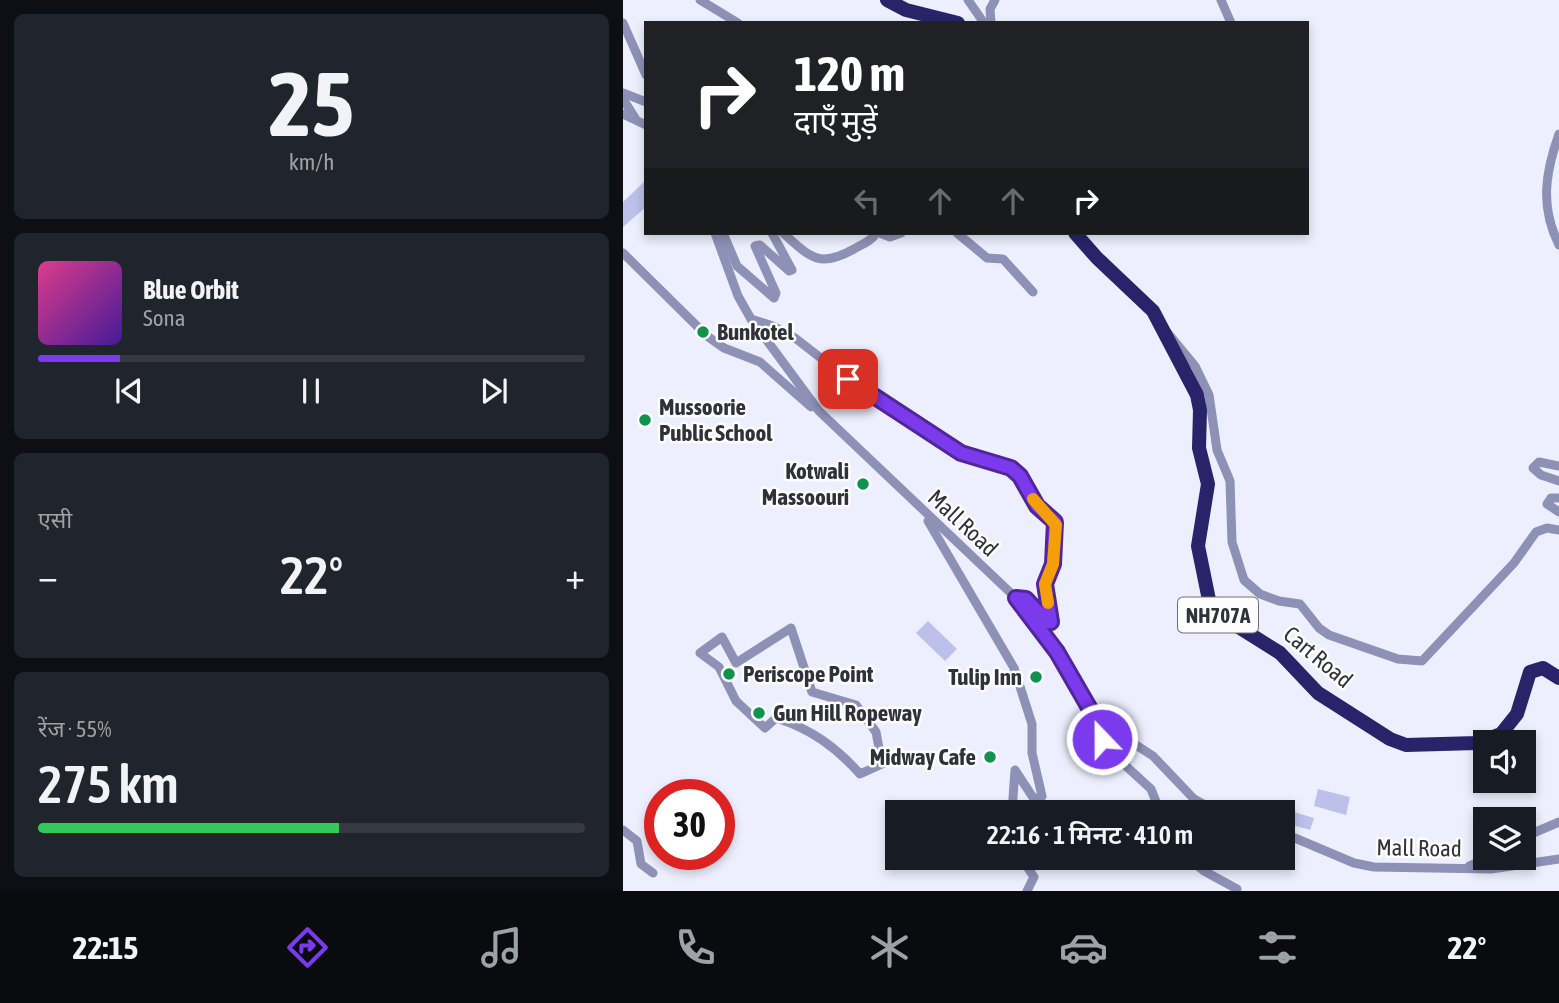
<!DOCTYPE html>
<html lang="hi">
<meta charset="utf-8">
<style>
body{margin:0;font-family:"Asap Condensed","Noto Sans Devanagari",sans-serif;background:#20242c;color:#f1f3f6;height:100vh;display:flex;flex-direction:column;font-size:26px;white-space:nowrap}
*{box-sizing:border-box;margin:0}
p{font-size:23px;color:#9ea1a6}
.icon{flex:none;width:38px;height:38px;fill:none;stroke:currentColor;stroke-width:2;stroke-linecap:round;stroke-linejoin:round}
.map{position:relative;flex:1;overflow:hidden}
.side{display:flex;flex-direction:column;gap:14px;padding:14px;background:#0d0f14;width:623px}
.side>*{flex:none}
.top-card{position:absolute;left:21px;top:21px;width:665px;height:214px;border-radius:0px;box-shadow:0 4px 10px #0003;background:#202124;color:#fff;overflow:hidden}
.tools{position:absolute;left:850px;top:730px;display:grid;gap:14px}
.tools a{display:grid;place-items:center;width:63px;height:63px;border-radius:0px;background:#171b24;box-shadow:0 4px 10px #0003;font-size:35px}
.speed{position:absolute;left:21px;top:779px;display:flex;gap:14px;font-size:35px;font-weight:700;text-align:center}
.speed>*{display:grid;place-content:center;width:91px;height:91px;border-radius:50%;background:#171b24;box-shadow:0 4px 10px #0003;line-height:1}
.speed .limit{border:10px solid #d22;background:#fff;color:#111}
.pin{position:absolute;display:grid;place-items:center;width:60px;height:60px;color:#fff;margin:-30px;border-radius:14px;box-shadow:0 4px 10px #0006}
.me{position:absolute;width:77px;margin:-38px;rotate:338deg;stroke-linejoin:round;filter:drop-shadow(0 0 5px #0008)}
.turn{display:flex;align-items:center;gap:24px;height:147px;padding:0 35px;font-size:32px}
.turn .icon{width:91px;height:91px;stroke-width:2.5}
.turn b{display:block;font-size:49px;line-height:60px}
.lanes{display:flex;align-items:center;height:66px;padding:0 35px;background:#0003;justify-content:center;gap:35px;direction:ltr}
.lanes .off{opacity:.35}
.big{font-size:52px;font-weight:600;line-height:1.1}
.side .tile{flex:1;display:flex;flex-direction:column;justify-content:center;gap:10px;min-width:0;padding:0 24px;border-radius:10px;background:#20242c}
.side .dial{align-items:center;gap:0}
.dial b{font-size:91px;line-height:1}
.song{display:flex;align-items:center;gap:21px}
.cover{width:84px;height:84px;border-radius:10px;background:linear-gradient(135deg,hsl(330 70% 55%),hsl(260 70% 35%))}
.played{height:7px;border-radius:4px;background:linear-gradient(90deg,#7c3aed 15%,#363941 15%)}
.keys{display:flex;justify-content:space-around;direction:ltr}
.heat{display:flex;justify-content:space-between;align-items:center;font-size:38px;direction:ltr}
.charge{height:10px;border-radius:5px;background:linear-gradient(90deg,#34c759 55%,#363941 0)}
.trip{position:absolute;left:262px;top:800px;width:410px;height:70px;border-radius:0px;background:#171b24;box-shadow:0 4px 10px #0003;font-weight:600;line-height:70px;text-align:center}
.menu{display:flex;height:112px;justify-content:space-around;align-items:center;background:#090b0e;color:#9ea1a6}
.menu .icon{width:49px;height:49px}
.menu .active{color:#7c3aed}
.menu b{font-size:32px;color:#f1f3f6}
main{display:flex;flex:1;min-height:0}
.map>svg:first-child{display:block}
.building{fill:#bcc0ea}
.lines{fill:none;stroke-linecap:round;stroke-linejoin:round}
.minor{stroke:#8d91b5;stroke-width:9}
.highway{stroke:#29236a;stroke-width:14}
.route-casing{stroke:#51269a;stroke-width:18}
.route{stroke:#7c3aed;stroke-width:12}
.slow{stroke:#f59e0b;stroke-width:12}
.poi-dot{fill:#119350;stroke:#fdfdfd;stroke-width:2.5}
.labels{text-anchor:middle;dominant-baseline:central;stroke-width:5;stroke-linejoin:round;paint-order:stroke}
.shield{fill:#fdfdfd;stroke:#6e6e74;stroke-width:2}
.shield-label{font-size:21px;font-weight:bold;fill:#313139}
.poi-label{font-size:23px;font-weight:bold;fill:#313139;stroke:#fdfdfd;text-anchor:start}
.street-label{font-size:23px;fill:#313139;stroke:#fdfdfd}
</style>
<main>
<section class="side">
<div class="tile dial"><b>25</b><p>km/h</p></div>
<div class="tile">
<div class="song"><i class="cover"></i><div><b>Blue Orbit</b><p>Sona</p></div></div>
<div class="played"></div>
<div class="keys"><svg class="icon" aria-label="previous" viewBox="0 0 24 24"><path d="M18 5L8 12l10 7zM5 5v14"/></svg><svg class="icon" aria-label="pause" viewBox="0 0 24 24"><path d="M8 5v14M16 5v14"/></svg><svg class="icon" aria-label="next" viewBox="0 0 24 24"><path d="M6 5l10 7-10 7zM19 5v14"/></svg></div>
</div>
<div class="tile"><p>एसी</p>
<div class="heat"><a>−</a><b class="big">22°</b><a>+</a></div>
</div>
<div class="tile"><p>रेंज · 55%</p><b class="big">275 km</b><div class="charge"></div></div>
</section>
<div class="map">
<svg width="936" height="891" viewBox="0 0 936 891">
<rect width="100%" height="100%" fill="#edeffe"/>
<!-- building -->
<g class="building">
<polygon points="23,180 23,207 0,227 0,202"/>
<polygon points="305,621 334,649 322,661 293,633"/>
<polygon points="695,789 727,797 723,815 691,806"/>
<polygon points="664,810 691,818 687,830 660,822"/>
</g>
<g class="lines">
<!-- minor -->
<g class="minor">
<polyline points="77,0 115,23"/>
<polyline points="345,0 361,23"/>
<polyline points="598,0 608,23"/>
<polyline points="0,23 23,75"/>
<polyline points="368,23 367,9 372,0"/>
<polyline points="0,93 23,102"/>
<polyline points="0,99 12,118"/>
<polyline points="0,114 23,125"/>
<path d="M936 134C922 173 917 207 936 245"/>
<polyline points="92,233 115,296 128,319 196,411 392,597 434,652 476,721 530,756 571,799 595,812"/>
<polyline points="100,233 114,266 151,298 153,293 132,246 137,245 166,271 169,270 149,233"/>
<path d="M160 233C187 257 196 269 231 249 239 244 249 241 253 233"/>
<polyline points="257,233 267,237 278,233"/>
<polyline points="334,233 364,258 380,259 410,292"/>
<polyline points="0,253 84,336 101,348 137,362 188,407"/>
<polyline points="128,319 150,326 172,338 243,393 338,453 388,468 397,476 412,503 433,525 431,564 422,584 428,622 424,622 403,599 393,598"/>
<polyline points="544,332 572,366 586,395 594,450 607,481 609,542 621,580 637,594 656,601 677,604 696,628 706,635 775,659 799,661 891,563 913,532 924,528 936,530"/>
<polyline points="936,466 916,462 910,468 918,475 936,481"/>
<polyline points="936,498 928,498 924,504 936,512"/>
<polyline points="305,521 391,668 409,724 409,753 419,796 411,799 392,770 389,812"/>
<path d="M168 628 189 692 233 705 253 732 259 764 237 774C213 747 188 729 153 718L142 728 113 701 96 667 77 653 99 637 113 663Z"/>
<polyline points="483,727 479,739 481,746 528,789 537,812"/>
<polyline points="0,830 14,841 18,864 30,873"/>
<polyline points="660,833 731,863 751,867 868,869 936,859"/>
<polyline points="901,837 936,822"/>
<polyline points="398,858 411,877 404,891"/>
<polyline points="565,858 581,871 614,889"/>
<polyline points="846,866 864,858"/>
</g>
<!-- highway -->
<g class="highway">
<polyline points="264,0 283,10 335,23"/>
<polyline points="452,233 474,258 530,311 574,395 577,410 576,448 585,484 575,546 586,600 595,614 657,653 695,693 767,739 783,745 854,743 878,734 894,714 907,672 920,668 936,678"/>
</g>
</g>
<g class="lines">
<!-- route casing -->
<g class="route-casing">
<polyline id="route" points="225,379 338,453 388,468 397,476 414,506 432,522 430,564 422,584 428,622 424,622 403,599 393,598 434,652 468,711 483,727 479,739"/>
</g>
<!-- route -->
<use href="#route" class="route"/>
<!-- slow -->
<polyline class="slow" points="410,499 433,525 430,564 422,584 425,603"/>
</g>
<!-- markers -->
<g class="poi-dot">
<circle cx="80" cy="332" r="7"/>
<circle cx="22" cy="420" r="7"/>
<circle cx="240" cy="484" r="7"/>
<circle cx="106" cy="674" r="7"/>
<circle cx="413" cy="677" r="7"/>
<circle cx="136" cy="713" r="7"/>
<circle cx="367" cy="757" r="7"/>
</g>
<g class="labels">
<!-- shield labels -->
<rect class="shield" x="555" y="597.5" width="80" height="35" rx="5"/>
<g class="shield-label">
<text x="595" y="615">NH707A</text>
</g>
<!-- poi labels -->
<g class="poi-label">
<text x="94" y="332">Bunkotel</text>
<text x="36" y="407">Mussoorie<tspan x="36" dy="26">Public School</tspan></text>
<text x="226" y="471" text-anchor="end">Kotwali<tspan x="226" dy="26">Massoouri</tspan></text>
<text x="120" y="674">Periscope Point</text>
<text x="399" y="677" text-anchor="end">Tulip Inn</text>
<text x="150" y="713">Gun Hill Ropeway</text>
<text x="353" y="757" text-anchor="end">Midway Cafe</text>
</g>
<!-- street labels -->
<g class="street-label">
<text transform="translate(340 523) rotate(43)">Mall Road</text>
<text transform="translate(695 657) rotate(40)">Cart Road</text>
<text transform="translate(796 848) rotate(1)">Mall Road</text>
</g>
</g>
</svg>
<div class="tools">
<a><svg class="icon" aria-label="sound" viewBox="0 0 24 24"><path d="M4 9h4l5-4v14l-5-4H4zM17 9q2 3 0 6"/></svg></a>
<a><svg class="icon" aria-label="layers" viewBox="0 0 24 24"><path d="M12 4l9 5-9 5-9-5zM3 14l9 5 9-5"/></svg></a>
</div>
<div class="speed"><div class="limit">30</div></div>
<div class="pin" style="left:225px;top:379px;background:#d93025"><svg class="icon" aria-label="arrive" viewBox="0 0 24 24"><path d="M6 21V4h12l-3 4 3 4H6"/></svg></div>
<svg class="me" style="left:479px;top:739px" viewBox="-20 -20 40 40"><circle r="17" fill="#7c3aed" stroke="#fff" stroke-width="3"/><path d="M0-11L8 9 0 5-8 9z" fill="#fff"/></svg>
<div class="trip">22:16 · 1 मिनट · 410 m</div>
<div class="top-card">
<div class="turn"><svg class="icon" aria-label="right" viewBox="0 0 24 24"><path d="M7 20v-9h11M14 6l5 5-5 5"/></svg><div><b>120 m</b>दाएँ मुड़ें</div></div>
<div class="lanes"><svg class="icon off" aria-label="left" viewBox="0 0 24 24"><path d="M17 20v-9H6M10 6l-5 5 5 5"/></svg><svg class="icon off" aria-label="ahead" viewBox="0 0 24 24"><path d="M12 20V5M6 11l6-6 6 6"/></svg><svg class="icon off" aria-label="ahead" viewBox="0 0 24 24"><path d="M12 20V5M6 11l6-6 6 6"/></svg><svg class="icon" aria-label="right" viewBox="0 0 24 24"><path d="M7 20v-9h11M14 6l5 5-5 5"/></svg></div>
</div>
</div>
</main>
<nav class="menu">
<b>22:15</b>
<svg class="icon active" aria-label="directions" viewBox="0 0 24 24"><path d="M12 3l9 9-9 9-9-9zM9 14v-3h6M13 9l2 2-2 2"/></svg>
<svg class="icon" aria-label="music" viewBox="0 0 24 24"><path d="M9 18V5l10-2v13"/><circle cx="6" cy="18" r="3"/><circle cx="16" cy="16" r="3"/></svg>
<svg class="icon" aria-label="phone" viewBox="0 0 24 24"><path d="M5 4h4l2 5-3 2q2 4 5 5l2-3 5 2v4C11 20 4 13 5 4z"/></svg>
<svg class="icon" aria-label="climate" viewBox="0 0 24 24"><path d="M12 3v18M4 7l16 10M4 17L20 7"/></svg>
<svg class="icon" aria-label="car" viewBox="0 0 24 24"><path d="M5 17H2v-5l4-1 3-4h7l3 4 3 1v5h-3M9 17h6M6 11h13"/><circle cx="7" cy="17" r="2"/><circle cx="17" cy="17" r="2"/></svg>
<svg class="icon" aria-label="filters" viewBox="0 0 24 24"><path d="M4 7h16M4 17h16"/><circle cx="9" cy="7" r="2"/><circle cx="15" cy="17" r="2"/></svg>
<b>22°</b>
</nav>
